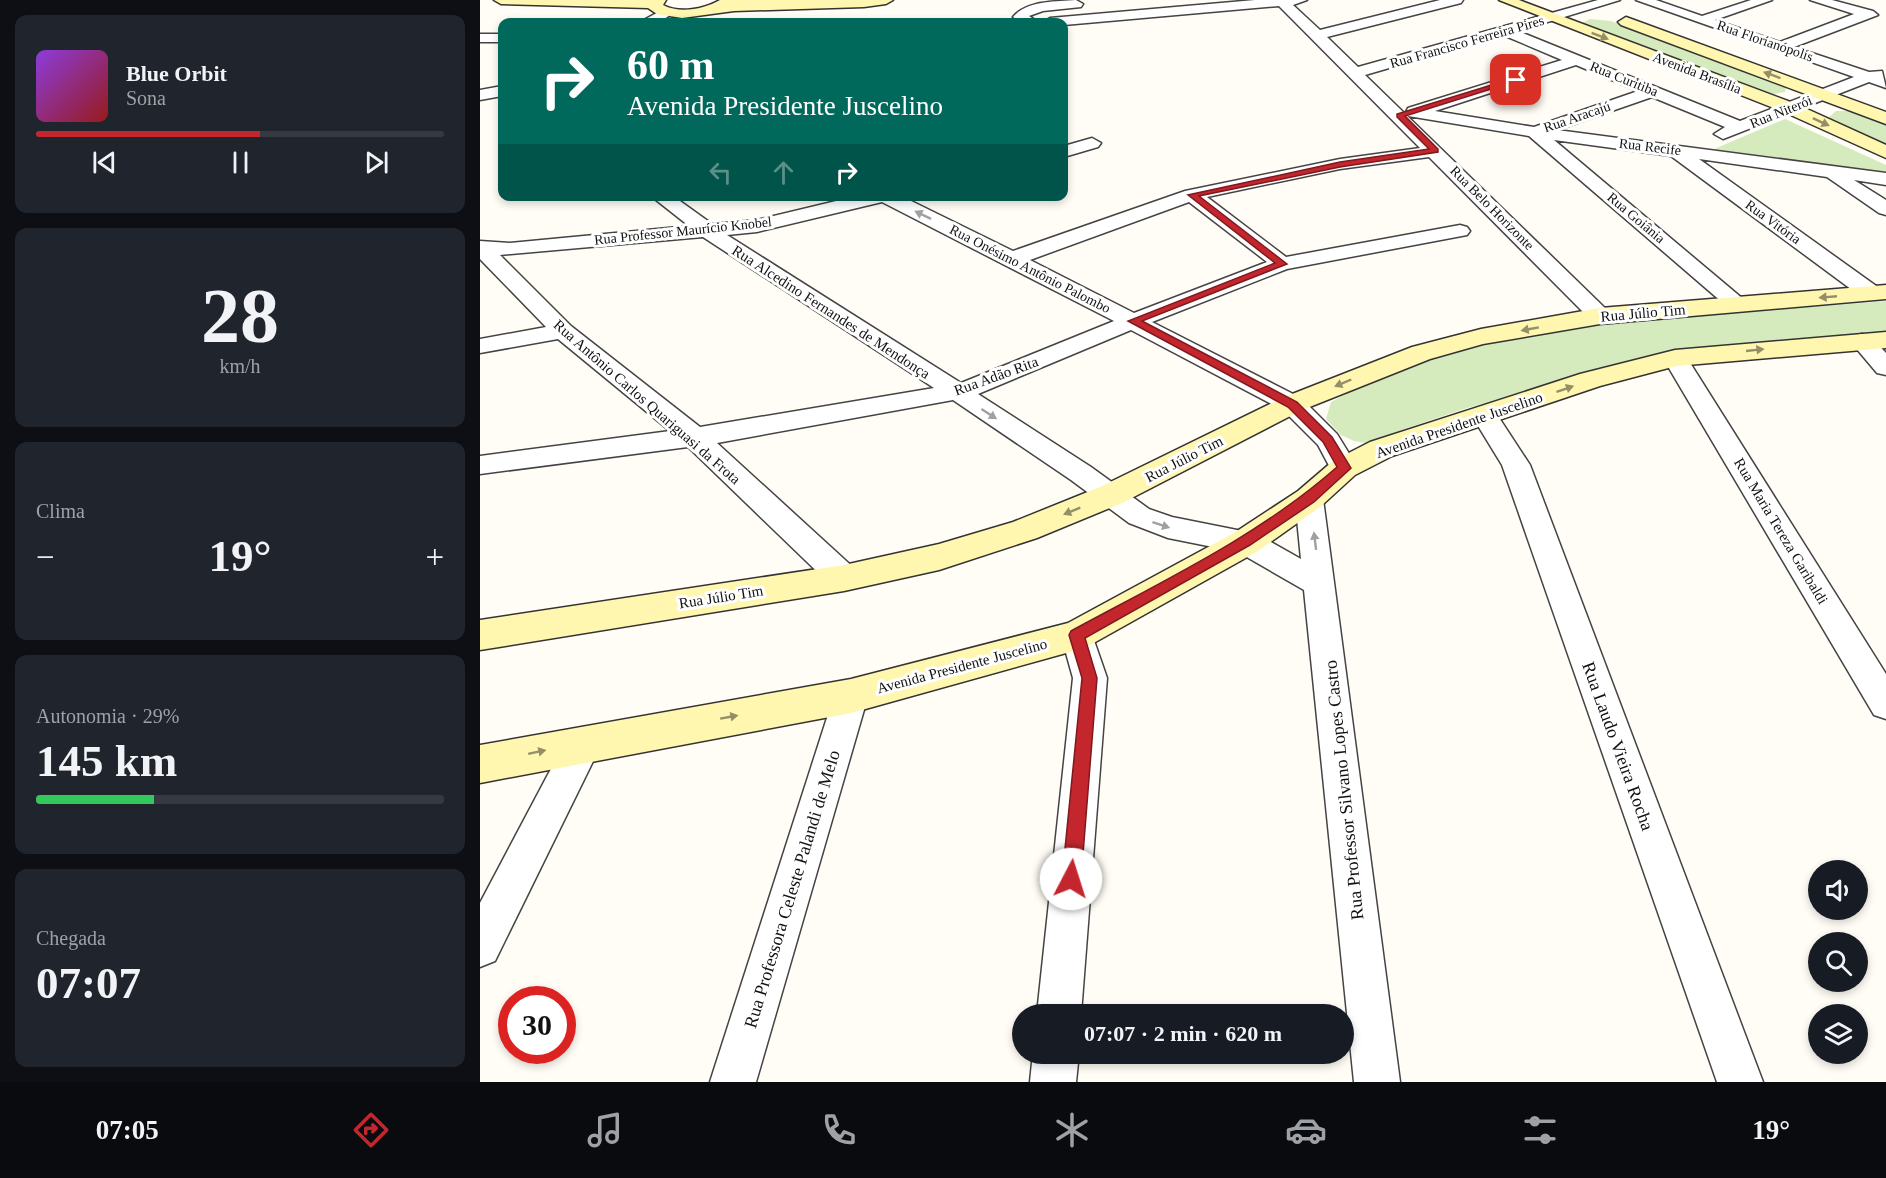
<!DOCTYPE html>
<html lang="pt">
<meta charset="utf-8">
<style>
body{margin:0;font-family:Georgia,serif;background:#20242c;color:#f1f3f6;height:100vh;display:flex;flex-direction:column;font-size:22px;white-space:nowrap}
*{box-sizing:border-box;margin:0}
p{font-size:20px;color:#9ea1a6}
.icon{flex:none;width:33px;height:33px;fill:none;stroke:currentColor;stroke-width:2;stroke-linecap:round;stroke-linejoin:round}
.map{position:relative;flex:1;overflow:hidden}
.panel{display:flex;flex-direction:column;gap:15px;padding:15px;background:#0d0f14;width:480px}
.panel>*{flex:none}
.banner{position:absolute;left:18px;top:18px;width:570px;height:183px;border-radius:12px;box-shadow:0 3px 9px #0003;background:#00695c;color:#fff;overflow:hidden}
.tools{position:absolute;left:1328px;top:860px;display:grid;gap:12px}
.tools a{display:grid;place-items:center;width:60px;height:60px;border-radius:50%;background:#171b24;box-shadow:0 3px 9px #0003;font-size:30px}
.speed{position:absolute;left:18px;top:986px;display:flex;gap:12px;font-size:30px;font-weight:700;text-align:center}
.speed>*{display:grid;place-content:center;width:78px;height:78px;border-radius:50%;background:#171b24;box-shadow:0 3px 9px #0003;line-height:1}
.speed .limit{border:9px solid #d22;background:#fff;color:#111}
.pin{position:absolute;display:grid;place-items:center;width:51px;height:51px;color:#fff;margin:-26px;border-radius:12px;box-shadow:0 3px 9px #0006}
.me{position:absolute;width:66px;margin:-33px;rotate:5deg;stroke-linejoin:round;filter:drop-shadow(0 0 4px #0008)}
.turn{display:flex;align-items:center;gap:21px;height:126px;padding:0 30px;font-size:27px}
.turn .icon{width:78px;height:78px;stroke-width:2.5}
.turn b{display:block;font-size:42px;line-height:51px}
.lanes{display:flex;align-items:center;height:57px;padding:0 30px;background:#0003;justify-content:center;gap:30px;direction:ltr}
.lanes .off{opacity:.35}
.big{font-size:45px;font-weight:700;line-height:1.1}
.panel .widget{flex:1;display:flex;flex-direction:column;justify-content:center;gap:9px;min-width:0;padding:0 21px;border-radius:12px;background:#20242c}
.panel .dial{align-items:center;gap:0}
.dial b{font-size:78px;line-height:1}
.song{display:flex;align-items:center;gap:18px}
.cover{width:72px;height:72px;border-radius:9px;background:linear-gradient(135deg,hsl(270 70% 55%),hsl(0 70% 35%))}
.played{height:6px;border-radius:3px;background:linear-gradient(90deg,#c4262e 55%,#363941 55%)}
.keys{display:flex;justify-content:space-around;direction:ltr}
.heat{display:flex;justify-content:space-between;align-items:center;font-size:33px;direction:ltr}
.charge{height:9px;border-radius:4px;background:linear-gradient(90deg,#34c759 29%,#363941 0)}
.trip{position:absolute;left:532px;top:1004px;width:342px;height:60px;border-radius:30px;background:#171b24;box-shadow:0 3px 9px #0003;font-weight:700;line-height:60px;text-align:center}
.menu{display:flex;height:96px;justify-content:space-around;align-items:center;background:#090b0e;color:#9ea1a6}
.menu .icon{width:42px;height:42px}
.menu .on{color:#c4262e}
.menu b{font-size:27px;color:#f1f3f6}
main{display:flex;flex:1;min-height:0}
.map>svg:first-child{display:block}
.green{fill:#d5ebbd}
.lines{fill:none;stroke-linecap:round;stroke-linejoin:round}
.minor-casing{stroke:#444;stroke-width:3}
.secondary-casing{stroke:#333;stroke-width:3}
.minor{fill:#fff;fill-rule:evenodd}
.secondary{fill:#fff6b0;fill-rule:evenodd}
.oneway{fill:#948f68}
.oneway2{fill:#a0a0a0}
.route{fill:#c4262e;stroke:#7f191e;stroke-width:1.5}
.labels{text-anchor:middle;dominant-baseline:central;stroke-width:6;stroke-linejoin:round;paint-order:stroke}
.far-street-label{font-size:14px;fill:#111;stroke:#fff}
.street-label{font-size:15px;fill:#111;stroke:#fff}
.near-street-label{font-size:18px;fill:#111;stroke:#fff}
</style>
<main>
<section class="panel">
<div class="widget">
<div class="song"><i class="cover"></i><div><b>Blue Orbit</b><p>Sona</p></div></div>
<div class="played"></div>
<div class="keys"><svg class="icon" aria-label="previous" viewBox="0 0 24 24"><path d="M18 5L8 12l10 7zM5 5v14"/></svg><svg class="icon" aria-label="pause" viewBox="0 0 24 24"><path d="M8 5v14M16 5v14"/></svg><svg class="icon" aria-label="next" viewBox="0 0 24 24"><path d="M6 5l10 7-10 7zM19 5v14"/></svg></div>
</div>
<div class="widget dial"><b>28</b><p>km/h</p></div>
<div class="widget"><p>Clima</p>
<div class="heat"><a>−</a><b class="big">19°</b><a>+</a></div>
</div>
<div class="widget"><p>Autonomia · 29%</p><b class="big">145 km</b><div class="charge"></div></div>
<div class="widget"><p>Chegada</p><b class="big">07:07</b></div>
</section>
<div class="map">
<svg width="1406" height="1082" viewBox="0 0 1406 1082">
<rect width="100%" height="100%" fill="#fffdf5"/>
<!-- green -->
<g class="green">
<polygon points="1110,19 1131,21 1300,84 1306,88 1305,92 1289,95 1100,24"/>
<polygon points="1356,111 1375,111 1406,125 1406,150 1347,119"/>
<polygon points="1305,119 1406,165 1406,179 1227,152"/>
<path d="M1406 301V337L1333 338 1258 345 1187 356 987 408 921 430 891 444 874 441 861 435 846 419 851 402C881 386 913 369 946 360 1095 317 1253 314 1406 301Z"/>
</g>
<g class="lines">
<!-- minor casing -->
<g class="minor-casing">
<g id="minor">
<path d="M596 0 603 4 601 7 563 11 549 16 558 22H541L533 17C547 0 575 2 596 0Z"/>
<path d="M775 0H827L813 5 840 30 960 0H983L981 3 847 37 878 67 1118 0H1140L1038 31 1260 121 1374 77 1156 0H1176L1222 16 1271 0H1292L1235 20 1300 42 1374 14 1330 0H1352L1393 11 1398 15 1314 47 1389 72 1402 71 1406 88 1389 82 1243 139 1234 134 1245 127 1172 97 1077 130 1406 173V185L1374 180 1406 200V215L1399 213 1347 177 1219 159 1399 288 1402 293 1399 298H1383L1191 156 1074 140 1269 304 1266 309H1250L1049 136 928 116 926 112 928 108 1082 60 1023 35 885 75 1128 311 1131 316 1128 321H1112L949 157 860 169 727 197 806 257 980 225 987 227 990 231 987 235 807 269 672 322 821 398 857 434 878 468 874 475 864 478 854 475 838 445 803 410 651 330 498 394 611 467 669 509 692 517 777 534 821 559 815 499 819 492 829 489 839 492 843 499 920 1082H874L824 590 758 552 688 538 649 523 591 480 473 400 237 443 375 569 380 578 375 587 364 590 353 587 208 447 0 474V456L190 431 78 339 0 353V339L66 327 0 259V241L30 243 209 226 171 196H193L232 224 277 220 377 196H421L533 251 705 191 860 159 940 148 799 6 584 25V22H563L570 18ZM1096 65 1158 91 1054 127 955 111ZM402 202 634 321 481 383 247 235 277 232ZM709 202 787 262 654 313 550 260ZM223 237 454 388 220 427 91 326 20 255Z"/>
<path d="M186 8 193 12C184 22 173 23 160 22Z"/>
<rect x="0" y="34" width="22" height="8"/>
<polygon points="22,86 22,96 0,100 0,90"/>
<polygon points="612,138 621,143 618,147 584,157 584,146"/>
<polygon points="1382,334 1390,336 1406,353 1406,375 1397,373 1370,341 1374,336"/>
<polygon points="1195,351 1204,353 1207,358 1406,674 1406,719 1394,715 1183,358 1186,353"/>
<polygon points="1005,408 1014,410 1050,465 1283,1082 1237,1082 1022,465 992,416 996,410"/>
<polygon points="597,622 609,626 627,678 601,1014 557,1014 593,678 581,635 585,626"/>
<polygon points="371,681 383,685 388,696 276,1082 230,1082 354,696 359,685"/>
<polygon points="104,727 117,731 122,743 15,961 0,967 0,903 91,731"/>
<polygon points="553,1053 599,1053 596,1082 550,1082"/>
</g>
</g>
<!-- secondary casing -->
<g class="secondary-casing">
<g id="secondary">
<path d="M14 0H186L183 5C200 14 224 9 240 0H413L406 4 384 7 254 11 202 18 177 14 168 8 21 4Z"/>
<polygon points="1019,0 1039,0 1316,104 1406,145 1406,158 1304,112"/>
<polygon points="1146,17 1406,112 1406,124 1141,25 1138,22"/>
<polygon points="1406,285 1406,299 1120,324 1003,344 950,359 822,410 642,503 557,538 459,570 364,591 0,650 0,620 364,565 459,544 533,522 620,487 802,398 932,347 1001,329 1120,308"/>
<polygon points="1406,332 1406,348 1196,366 1120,386 912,456 875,475 840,507 778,551 610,645 597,650 371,713 0,783 0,745 371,679 588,623 754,533 818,491 853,461 890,442 1100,374 1195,350"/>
</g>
</g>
<!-- minor -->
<use href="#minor" class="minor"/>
<!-- secondary -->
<use href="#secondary" class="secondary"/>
</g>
<!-- one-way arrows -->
<defs><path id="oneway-solid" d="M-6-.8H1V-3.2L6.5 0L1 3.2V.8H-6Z" transform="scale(1.5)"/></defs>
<g class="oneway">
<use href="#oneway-solid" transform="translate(1120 36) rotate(21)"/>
<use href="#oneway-solid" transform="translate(1292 75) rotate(-160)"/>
<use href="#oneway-solid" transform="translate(1341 122) rotate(25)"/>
<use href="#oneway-solid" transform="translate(1348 297) rotate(175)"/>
<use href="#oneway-solid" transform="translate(1050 329) rotate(170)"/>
<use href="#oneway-solid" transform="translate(1275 350) rotate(-6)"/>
<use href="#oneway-solid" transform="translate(863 383) rotate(157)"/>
<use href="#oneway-solid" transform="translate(1085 389) rotate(-19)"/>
<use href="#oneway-solid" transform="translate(592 511) rotate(158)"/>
<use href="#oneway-solid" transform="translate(249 717) rotate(-10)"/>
<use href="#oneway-solid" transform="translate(57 752) rotate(-12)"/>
</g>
<g class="oneway2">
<use href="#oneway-solid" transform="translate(443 215) rotate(-154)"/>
<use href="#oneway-solid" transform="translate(509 414) rotate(33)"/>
<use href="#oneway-solid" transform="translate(681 525) rotate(18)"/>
<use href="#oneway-solid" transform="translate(835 541) rotate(-97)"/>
</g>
<!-- route -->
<path class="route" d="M1034 78 1040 80 925 116 958 149V152L860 167 719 196 807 264 662 321 817 402 852 437 871 468 834 502 770 545 605 638 617 678 601 879 598 886 591 889 585 886 582 879 602 678 589 635 591 631C683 581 779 536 857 467L843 442 808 407 648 321 795 263 708 195 860 162 949 149 917 117V114Z"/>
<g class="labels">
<!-- far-street labels -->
<g class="far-street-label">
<text transform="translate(1285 41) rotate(19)">Rua Florianópolis</text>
<text transform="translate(987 42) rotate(-16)">Rua Francisco Ferreira Pires</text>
<text transform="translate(1217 73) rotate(21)">Avenida Brasília</text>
<text transform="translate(1144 79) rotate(22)">Rua Curitiba</text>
<text transform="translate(1301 112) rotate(-22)">Rua Niterói</text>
<text transform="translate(1097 117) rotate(-19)">Rua Aracajú</text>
<text transform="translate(1170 147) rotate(7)">Rua Recife</text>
<text transform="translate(1012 208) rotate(45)">Rua Belo Horizonte</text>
<text transform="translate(1156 218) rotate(40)">Rua Goiânia</text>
<text transform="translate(1293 222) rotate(36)">Rua Vitória</text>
<text transform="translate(203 231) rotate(-6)">Rua Professor Maurício Knobel</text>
<text transform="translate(550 269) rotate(27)">Rua Onésimo Antônio Palombo</text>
</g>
<!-- street labels -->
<g class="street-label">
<text transform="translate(351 312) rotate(33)">Rua Alcedino Fernandes de Mendonça</text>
<text transform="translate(1163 313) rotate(-5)">Rua Júlio Tim</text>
<text transform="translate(516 376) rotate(-20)">Rua Adão Rita</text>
<text transform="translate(167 402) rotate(41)">Rua Antônio Carlos Quariguasi da Frota</text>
<text transform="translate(979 425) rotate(-19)">Avenida Presidente Juscelino</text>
<text transform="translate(704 459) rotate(-27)">Rua Júlio Tim</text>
<text transform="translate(1301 531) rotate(59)">Rua Maria Tereza Garibaldi</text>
<text transform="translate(241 597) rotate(-9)">Rua Júlio Tim</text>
<text transform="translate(482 666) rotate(-15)">Avenida Presidente Juscelino</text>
</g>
<!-- near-street labels -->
<g class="near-street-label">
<text transform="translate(1138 746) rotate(70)">Rua Laudo Vieira Rocha</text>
<text transform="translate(864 790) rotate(-96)">Rua Professor Silvano Lopes Castro</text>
<text transform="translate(312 889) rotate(-73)">Rua Professora Celeste Palandi de Melo</text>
</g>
</g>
</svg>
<div class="tools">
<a><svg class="icon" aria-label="sound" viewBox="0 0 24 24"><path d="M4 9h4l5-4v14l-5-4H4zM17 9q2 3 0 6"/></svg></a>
<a><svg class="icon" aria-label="search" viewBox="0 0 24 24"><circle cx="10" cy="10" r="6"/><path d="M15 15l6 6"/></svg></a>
<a><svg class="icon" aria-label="layers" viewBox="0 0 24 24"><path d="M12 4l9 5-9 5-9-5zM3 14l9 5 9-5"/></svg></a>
</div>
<div class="speed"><div class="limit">30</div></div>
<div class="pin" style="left:1036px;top:80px;background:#d93025"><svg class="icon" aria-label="arrive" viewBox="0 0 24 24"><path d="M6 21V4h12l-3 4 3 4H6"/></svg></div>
<svg class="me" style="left:591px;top:879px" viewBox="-20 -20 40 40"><circle r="19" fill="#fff"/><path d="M0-13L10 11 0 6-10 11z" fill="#c4262e"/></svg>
<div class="trip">07:07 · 2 min · 620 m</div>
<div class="banner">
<div class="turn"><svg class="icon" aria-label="right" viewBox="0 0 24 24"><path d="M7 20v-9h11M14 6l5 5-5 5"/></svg><div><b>60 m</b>Avenida Presidente Juscelino</div></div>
<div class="lanes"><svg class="icon off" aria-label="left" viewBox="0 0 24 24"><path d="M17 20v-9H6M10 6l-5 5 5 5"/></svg><svg class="icon off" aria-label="ahead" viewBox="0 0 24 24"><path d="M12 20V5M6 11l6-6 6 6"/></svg><svg class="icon" aria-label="right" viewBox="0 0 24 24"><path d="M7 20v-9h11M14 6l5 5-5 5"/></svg></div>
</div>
</div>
</main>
<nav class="menu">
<b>07:05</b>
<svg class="icon on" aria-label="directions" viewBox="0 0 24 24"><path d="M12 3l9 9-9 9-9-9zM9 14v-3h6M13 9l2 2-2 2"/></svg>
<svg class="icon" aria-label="music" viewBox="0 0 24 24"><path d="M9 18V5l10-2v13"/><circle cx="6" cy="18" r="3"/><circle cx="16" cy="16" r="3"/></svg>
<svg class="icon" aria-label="phone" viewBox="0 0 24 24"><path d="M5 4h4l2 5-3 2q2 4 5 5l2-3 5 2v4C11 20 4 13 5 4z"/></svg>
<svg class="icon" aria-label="climate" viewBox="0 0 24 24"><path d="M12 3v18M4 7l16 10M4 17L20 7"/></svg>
<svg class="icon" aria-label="car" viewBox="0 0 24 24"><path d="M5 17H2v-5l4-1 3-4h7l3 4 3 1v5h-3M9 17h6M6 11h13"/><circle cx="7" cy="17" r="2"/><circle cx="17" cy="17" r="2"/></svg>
<svg class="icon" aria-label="filters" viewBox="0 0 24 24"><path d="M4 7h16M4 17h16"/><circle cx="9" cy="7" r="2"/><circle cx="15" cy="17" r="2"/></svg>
<b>19°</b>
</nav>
